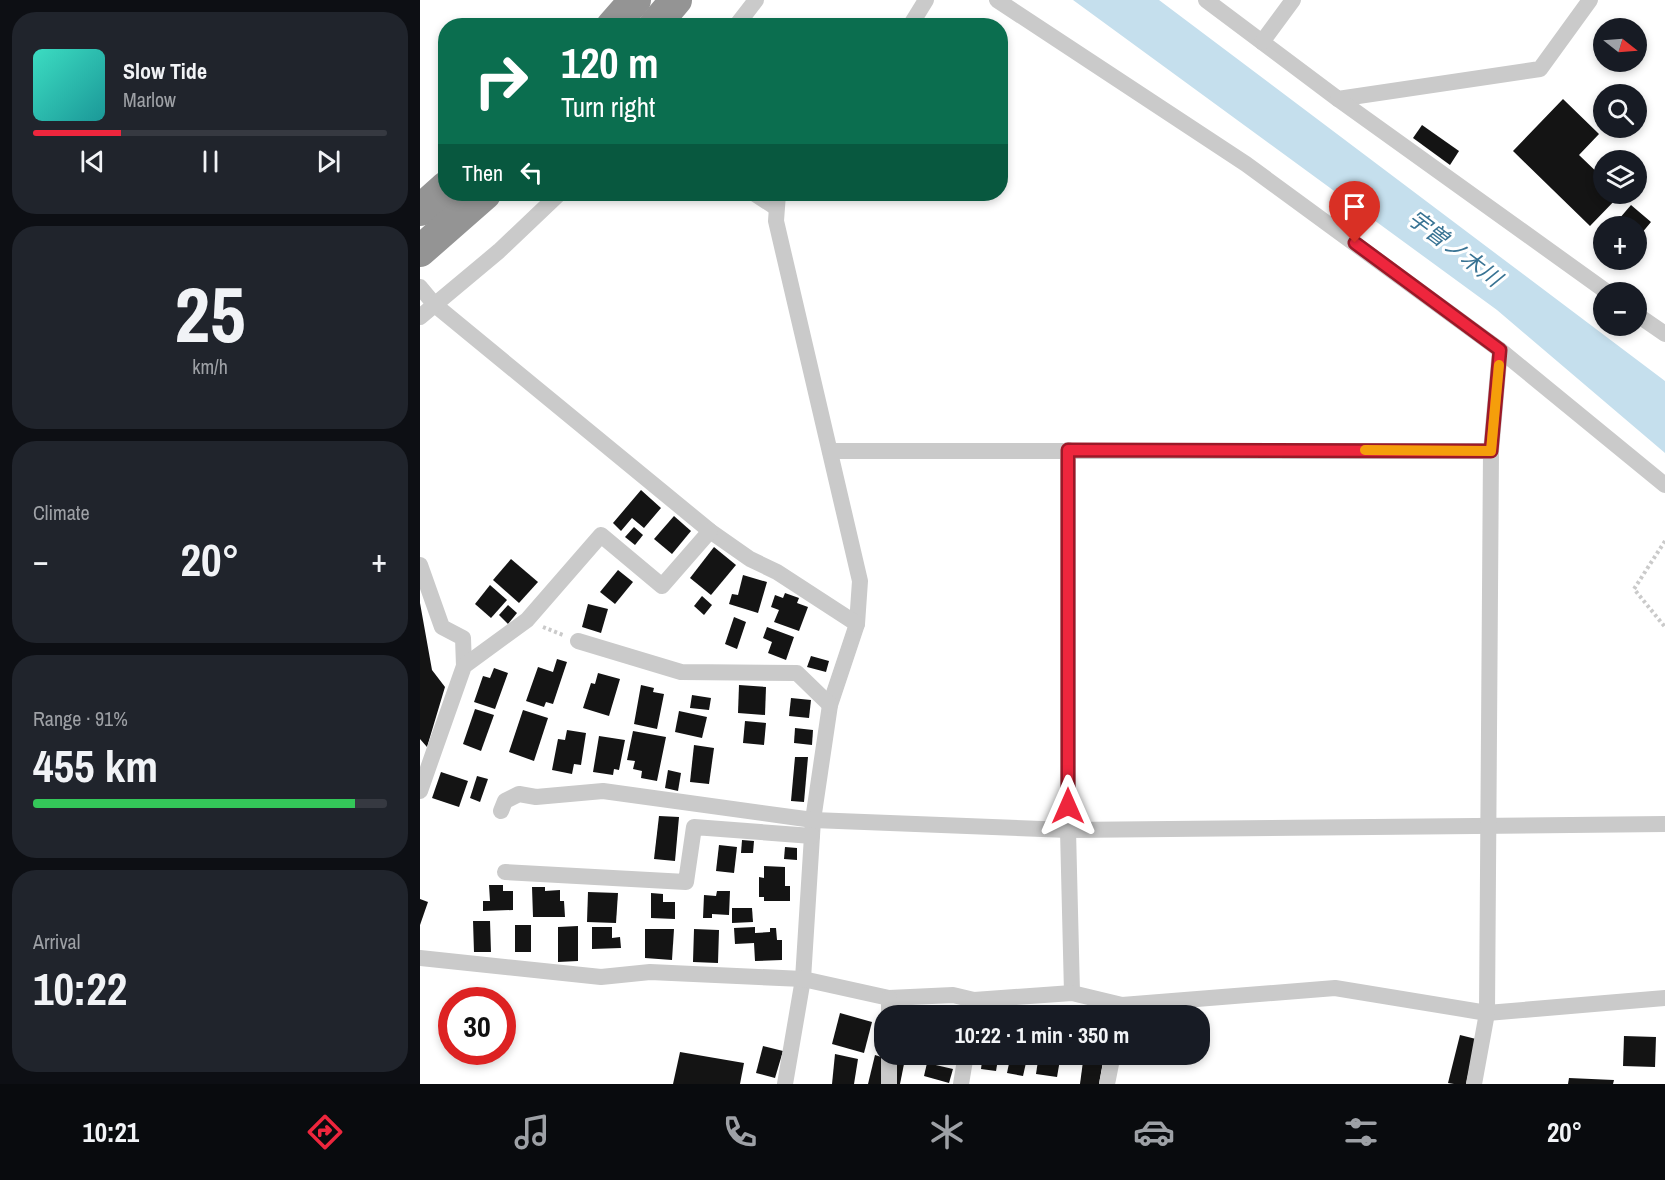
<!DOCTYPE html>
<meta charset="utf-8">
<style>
body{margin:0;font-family:"Archivo Narrow","Noto Sans JP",sans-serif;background:#20242c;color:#f1f3f6;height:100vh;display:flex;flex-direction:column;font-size:22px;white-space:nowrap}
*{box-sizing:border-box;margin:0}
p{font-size:20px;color:#9ea1a6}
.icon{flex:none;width:33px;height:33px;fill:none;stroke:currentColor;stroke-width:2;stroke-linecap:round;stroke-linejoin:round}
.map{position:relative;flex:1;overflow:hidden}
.details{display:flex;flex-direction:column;gap:12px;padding:12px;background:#0d0f14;width:420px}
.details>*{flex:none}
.banner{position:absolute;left:18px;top:18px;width:570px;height:183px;border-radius:24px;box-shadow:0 3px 9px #0003;background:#0b6e4f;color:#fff;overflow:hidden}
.needle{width:39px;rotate:107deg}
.buttons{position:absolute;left:1173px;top:18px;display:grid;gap:12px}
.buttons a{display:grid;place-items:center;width:54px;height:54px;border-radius:50%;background:#171b24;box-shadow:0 3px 9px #0003;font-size:30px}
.speed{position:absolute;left:18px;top:987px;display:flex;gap:12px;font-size:30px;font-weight:700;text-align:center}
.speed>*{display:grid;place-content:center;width:78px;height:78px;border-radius:50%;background:#171b24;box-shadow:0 3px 9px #0003;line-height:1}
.speed .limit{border:9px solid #d22;background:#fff;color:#111}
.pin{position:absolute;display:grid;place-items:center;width:51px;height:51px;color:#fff;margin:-62px -26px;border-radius:50% 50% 50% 0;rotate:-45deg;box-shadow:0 0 6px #0007}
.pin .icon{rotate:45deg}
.me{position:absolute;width:66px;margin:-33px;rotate:0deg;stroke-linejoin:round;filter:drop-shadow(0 0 4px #0008)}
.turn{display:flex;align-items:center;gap:21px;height:126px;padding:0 24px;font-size:27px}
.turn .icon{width:78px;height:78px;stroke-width:2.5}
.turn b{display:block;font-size:42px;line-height:51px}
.then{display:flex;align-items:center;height:57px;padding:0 24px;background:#0003;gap:12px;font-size:22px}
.big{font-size:45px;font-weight:700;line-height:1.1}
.details .widget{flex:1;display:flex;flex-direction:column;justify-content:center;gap:9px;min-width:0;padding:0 21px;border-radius:24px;background:#20242c}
.details .dial{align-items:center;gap:0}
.dial b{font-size:78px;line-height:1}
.song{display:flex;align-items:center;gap:18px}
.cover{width:72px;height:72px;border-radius:9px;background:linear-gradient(135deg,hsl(170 70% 55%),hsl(180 70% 35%))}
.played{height:6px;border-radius:3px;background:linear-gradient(90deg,#ee263d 25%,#363941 25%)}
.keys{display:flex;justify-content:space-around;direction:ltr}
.heat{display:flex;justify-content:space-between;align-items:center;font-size:33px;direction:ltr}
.charge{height:9px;border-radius:4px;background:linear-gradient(90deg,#34c759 91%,#363941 0)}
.trip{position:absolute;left:454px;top:1005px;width:336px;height:60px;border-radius:24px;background:#171b24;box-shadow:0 3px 9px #0003;font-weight:700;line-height:60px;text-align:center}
.tabs{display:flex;height:96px;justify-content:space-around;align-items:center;background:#090b0e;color:#9ea1a6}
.tabs .icon{width:42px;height:42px}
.tabs .current{color:#ee263d}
.tabs b{font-size:27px;color:#f1f3f6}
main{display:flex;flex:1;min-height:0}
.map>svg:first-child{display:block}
.water{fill:#c5dfed}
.building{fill:#141414}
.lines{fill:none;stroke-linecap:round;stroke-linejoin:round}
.path{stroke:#cacaca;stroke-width:4;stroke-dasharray:3 3;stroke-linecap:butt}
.minor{stroke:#cacaca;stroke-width:16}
.motorway{stroke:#949494;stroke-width:32}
.route-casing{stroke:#9b1928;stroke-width:15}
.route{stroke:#ee263d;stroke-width:10}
.slow{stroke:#f59e0b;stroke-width:10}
.labels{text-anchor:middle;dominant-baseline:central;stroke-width:6;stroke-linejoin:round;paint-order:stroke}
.water-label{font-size:22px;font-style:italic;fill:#387393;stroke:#fff}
</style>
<main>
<section class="details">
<div class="widget">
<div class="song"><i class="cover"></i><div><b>Slow Tide</b><p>Marlow</p></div></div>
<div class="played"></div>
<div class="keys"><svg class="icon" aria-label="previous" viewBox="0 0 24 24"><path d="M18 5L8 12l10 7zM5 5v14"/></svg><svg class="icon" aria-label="pause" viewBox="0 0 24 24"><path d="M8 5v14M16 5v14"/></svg><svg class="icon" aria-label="next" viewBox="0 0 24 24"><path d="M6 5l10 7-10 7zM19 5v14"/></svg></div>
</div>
<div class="widget dial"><b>25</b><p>km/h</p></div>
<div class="widget"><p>Climate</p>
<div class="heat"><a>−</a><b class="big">20°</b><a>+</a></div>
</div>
<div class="widget"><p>Range · 91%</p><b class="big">455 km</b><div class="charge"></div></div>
<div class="widget"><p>Arrival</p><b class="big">10:22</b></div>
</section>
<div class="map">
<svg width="1245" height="1084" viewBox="0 0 1245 1084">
<rect width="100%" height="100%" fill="#fff"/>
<!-- water -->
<polygon class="water" points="653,0 739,0 1245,381 1245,453 1077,310"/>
<!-- building -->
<g class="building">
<polygon points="1143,99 1179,134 1159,155 1184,179 1184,194 1200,195 1170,226 1093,151"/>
<polygon points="1002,125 1039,151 1030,165 993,138"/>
<polygon points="1211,205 1231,222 1216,240 1216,226 1193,226"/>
<polygon points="221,490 241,508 224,528 212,518 201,531 193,523"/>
<polygon points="254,516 271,531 252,554 234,539"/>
<polygon points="214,527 223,535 215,545 205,537"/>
<polygon points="294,547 316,565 291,595 270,578"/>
<polygon points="91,559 118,582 99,603 73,580"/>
<polygon points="198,570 213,582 195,604 180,592"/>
<polygon points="323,575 347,582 338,613 309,604 312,594 318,595"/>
<polygon points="70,585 87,600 71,618 55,604"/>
<polygon points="365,593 379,598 377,603 388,607 379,631 354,622 359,610 351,607 355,595 363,598"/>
<polygon points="282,596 292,605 284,615 274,606"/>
<polygon points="0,603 12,670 25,687 7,747 0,739"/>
<polygon points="168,604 188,609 181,633 162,627"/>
<polygon points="88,605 97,613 88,624 79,615"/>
<polygon points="314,617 326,622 317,649 305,644"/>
<polygon points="347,627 374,637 366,660 348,653 352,642 343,638"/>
<polygon points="391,656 409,661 406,672 387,667"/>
<polygon points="137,659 147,662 133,704 126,702 124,707 106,701 118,667 133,672"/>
<polygon points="74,668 88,673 75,709 54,702 63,676 70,678"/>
<polygon points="178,673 200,679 189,716 163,708 171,683 175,684"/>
<polygon points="221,685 234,688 233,692 244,694 237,729 214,724"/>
<polygon points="319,685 346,687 345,715 318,713"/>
<polygon points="272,695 291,698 289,710 270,708"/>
<polygon points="371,698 391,700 389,718 369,716"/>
<polygon points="55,709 74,715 61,751 43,744"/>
<polygon points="103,710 128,718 114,761 89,752"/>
<polygon points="259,711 287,717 282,738 255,732"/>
<polygon points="325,721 346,723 344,745 323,743"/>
<polygon points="375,728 393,730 392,745 374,743"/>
<polygon points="147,730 166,733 161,765 154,764 152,774 132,770 138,739 145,740"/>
<polygon points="213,731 246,737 237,781 221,778 222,771 213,769 215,761 207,760"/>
<polygon points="179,736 205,740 199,770 194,769 193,775 173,772"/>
<polygon points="274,745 294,748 289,784 270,782"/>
<polygon points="375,757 388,757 384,802 371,801"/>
<polygon points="248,770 261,773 258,791 245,788"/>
<polygon points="21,772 48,781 39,807 12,798"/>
<polygon points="57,776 68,779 60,802 50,798"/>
<polygon points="239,816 259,817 255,861 234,859"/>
<polygon points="322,840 334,841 333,853 321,853"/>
<polygon points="299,845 317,847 314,873 296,871"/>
<polygon points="365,847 377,848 377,860 364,859"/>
<polygon points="344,866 365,867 365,886 370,886 370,901 344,901 344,897 339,897 339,877 344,878"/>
<polygon points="69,885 83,885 83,891 93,891 93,910 63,911 63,901 70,901"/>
<polygon points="112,887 125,887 125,891 140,890 140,901 144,901 145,917 113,917"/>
<polygon points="297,891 310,891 309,915 292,914 292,918 283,918 284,895 296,896"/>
<polygon points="168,892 198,893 196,923 167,922"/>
<polygon points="231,893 243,894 243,902 255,902 255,919 231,918"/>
<polygon points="0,899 8,902 0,925"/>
<polygon points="312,908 332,908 333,922 312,923"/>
<polygon points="53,921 70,921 71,952 54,952"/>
<rect x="95" y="925" width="16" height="27"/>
<polygon points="158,926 158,961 138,962 138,927"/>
<polygon points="172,927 192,927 192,938 200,937 201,948 172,949"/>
<polygon points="335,927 335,933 350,932 350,928 356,928 357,940 362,940 362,960 335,961 334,943 315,944 314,928"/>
<polygon points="225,929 254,929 252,960 225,958"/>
<polygon points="274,929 299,930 298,963 273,962"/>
<polygon points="420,1013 452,1022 444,1053 412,1044"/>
<polygon points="1040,1035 1056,1039 1046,1084 1034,1084 1028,1083"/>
<polygon points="1204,1036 1236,1037 1235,1067 1203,1066"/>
<polygon points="343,1046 363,1051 355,1078 336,1073"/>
<polygon points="260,1052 324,1063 320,1084 253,1084"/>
<polygon points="415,1054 438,1059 434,1084 412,1084"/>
<polygon points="563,1054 579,1054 576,1071 561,1069"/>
<polygon points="591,1054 608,1054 603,1076 587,1073"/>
<polygon points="619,1054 641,1054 637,1077 616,1074"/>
<polygon points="664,1054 684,1056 679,1084 660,1084"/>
<polygon points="455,1055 484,1064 480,1084 448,1084"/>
<polygon points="507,1063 533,1069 529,1083 504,1076"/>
<polygon points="1149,1078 1194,1080 1193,1084 1148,1084"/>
</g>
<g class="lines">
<!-- path -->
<g class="path">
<polyline points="1245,541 1214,589 1245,627"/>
<polyline points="123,627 143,635"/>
</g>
<!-- minor -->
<g class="minor">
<polyline points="577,0 826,164 1080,350 1245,485"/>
<polyline points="786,0 918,99 1120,69 1170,0"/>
<polyline points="316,26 336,0"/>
<polyline points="490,26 506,0"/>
<polyline points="842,42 873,0"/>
<polyline points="918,99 1187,292"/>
<polyline points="335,194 355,207"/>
<polyline points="358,194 356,221 440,581 437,624 410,705 393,820 383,979 365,1084"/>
<polyline points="0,287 15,305 290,531 330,559 357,572 437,624"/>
<polyline points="1216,314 1245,334"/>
<polyline points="0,317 79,251 139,194"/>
<polyline points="648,450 648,830 652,993"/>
<polyline points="410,451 1071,451"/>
<polyline points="0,565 22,627 43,638 44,666"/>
<polyline points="158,641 261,672 377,673 410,705"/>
<polyline points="0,791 44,666 107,620 181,535 242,586 290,531"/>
<polyline points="81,811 85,801 99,794 116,797 183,791 393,820 648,830 1245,824"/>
<polyline points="85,872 266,882 274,827 392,836"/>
<polyline points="0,958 181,977 230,972 383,979 469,998 533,995 554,1000 652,993 702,1005 915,988 1067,1013 1245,998"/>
<polyline points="469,998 469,1016"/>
<polyline points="552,1016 554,1000"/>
<polyline points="469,1054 469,1084"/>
<polyline points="541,1084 546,1054"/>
<polyline points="687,1084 693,1054"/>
<polyline points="1054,1084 1067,1013 1071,451 1080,350"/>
</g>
<!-- motorway -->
<g class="motorway">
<polyline points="192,26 215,0"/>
<polyline points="234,26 256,0"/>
<polyline points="0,210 26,187"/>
<polyline points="0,251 65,194"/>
</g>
</g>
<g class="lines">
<!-- route casing -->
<g class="route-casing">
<polyline id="route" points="648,806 648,450 1071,451 1080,350 935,243"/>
</g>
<!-- route -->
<use href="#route" class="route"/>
<!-- slow -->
<polyline class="slow" points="945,450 1071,451 1079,365"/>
</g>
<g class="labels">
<!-- water labels -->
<g class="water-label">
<text transform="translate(1035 248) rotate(37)">宇曽ノ木川</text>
</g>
</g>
</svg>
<div class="buttons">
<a><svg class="needle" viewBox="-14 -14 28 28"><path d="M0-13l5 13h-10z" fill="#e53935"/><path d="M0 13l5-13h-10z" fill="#9ea1a6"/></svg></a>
<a><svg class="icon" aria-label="search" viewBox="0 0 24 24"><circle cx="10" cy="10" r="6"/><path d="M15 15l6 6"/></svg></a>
<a><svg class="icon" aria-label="layers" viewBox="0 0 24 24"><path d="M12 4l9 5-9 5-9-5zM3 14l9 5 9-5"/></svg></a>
<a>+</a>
<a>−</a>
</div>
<div class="speed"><div class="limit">30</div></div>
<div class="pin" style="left:935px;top:243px;background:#d93025"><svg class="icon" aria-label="arrive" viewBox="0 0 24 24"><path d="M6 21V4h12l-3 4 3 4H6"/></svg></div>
<svg class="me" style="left:648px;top:806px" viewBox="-20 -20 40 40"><path d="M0-17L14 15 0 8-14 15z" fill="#ee263d" stroke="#fff" stroke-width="4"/></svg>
<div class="trip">10:22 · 1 min · 350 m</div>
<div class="banner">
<div class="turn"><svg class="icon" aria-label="right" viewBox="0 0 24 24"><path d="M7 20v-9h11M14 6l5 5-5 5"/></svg><div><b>120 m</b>Turn right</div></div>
<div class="then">Then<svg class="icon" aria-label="left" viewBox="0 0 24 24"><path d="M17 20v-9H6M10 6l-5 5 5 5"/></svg></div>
</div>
</div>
</main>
<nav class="tabs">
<b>10:21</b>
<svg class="icon current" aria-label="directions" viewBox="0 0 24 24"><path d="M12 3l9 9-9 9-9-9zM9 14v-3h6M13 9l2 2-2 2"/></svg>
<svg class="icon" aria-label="music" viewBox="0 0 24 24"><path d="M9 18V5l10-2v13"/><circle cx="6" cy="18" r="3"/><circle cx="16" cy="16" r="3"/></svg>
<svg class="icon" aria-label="phone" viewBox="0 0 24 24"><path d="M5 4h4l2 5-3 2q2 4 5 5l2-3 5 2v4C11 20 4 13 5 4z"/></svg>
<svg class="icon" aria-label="climate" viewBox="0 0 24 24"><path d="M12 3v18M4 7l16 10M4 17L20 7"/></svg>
<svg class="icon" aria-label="car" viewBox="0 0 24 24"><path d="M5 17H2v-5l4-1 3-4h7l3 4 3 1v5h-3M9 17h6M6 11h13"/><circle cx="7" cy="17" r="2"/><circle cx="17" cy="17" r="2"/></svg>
<svg class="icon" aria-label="filters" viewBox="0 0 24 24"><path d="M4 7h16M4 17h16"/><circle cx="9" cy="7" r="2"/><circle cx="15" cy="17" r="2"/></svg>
<b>20°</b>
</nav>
